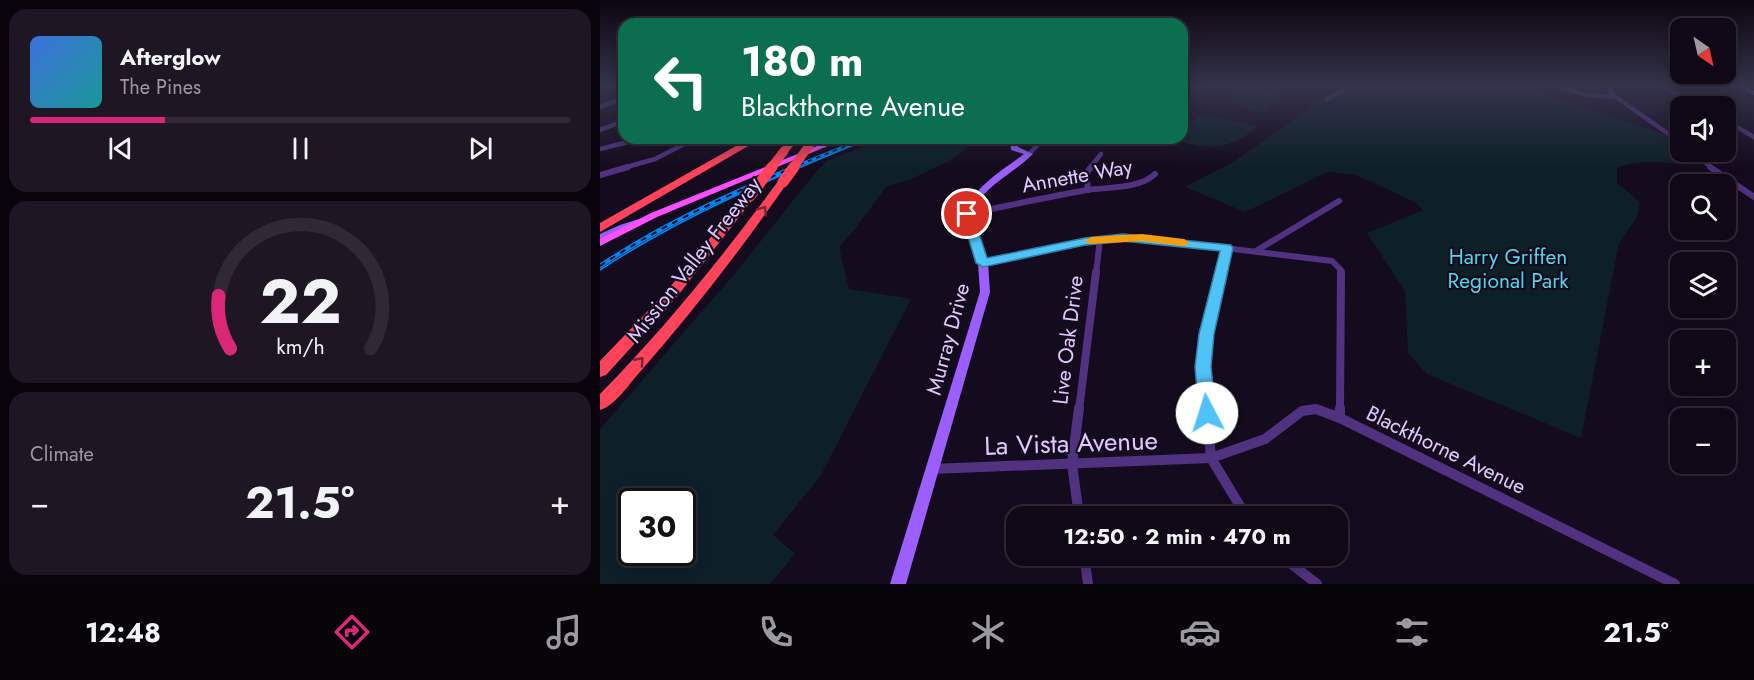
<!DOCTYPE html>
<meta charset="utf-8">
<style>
body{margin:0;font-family:Jost,sans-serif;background:#1e1623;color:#f1f3f6;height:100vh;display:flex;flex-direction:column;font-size:22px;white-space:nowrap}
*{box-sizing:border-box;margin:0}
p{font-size:20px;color:#9c9aa1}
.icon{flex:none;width:33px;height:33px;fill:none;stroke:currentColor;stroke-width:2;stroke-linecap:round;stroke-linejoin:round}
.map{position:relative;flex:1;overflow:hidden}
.side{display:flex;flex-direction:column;gap:9px;padding:9px;background:#09040c;width:600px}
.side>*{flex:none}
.hud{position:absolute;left:18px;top:18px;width:570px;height:126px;border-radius:18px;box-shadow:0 3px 15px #0003,0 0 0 2px #302935;background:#0b6e4f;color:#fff;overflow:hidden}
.needle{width:39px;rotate:146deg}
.tools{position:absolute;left:1070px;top:18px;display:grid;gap:12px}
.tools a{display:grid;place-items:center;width:66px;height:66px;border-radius:12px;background:#100816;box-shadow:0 3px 15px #0003,0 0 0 2px #302935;font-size:30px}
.speed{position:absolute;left:18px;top:488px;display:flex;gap:12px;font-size:30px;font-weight:700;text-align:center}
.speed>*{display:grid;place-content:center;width:78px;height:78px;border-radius:50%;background:#100816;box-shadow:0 3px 15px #0003,0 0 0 2px #302935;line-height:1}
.speed .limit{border:3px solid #111;border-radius:9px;background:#fff;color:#111}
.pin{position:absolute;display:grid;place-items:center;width:51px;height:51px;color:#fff;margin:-26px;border:3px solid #fff;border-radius:50%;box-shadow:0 2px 6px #0007}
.me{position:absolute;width:66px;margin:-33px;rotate:355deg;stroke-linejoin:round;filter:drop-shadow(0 0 4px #0008)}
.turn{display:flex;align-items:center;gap:21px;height:126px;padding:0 24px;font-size:27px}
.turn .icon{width:78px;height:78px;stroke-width:2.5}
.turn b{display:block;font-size:42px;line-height:51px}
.big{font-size:45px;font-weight:700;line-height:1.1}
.side .tile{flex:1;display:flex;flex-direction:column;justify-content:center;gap:9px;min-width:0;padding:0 21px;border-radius:18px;background:#1e1623}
.side .dial{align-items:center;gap:0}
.dial svg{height:156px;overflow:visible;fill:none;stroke:#302935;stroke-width:7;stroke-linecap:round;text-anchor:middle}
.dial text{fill:#f1f3f6;stroke:none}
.song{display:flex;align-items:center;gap:18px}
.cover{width:72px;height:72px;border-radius:9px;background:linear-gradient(135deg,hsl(220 70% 55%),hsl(180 70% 35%))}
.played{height:6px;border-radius:3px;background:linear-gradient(90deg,#db2777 25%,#302935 25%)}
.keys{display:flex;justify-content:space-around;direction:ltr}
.heat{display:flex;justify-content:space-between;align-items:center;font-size:33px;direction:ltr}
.trip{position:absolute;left:406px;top:506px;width:342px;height:60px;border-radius:18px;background:#100816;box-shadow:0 3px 15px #0003,0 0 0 2px #302935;font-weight:700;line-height:60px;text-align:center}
.tabs{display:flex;height:96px;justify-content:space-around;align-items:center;background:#060309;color:#9c9aa1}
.tabs .icon{width:42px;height:42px}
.tabs .selected{color:#db2777}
.tabs b{font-size:27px;color:#f1f3f6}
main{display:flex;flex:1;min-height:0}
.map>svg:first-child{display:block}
.green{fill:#0d2028;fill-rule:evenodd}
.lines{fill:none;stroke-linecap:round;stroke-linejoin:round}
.street-far3{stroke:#513280;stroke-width:4.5}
.street-far2{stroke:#513280;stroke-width:6}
.street-far1{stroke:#513280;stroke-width:8}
.street{stroke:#513280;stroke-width:10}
.secondary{fill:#9b5fff;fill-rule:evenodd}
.primary{fill:#fb4fff;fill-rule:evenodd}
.highway{fill:#ff435a;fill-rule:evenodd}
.tram{stroke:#0085f3;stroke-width:1.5}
.rail-far1-casing{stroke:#0085f3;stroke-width:3}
.rail-casing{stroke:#0085f3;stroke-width:4.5}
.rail-far1{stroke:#150b1e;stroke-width:1.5;stroke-dasharray:4.5;stroke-linecap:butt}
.rail{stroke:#150b1e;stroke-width:2;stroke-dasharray:6;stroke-linecap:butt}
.highway-bridge-far1{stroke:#ff435a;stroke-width:9}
.highway-bridge{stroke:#ff435a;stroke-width:11}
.oneway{stroke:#7e2439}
.route{fill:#4fc3f7;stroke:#337fa1;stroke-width:1.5}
.slow{fill:#f59e0b}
.labels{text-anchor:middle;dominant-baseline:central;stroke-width:4.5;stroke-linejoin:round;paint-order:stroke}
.street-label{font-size:21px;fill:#e1c8ff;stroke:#150b1e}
.park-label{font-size:21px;fill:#4dd6e6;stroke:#150b1e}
.near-street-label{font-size:26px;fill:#e1c8ff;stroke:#150b1e}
</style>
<main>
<section class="side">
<div class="tile">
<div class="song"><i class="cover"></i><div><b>Afterglow</b><p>The Pines</p></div></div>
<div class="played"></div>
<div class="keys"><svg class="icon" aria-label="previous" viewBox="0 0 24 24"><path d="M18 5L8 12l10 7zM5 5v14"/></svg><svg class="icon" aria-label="pause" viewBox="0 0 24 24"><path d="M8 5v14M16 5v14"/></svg><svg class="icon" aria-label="next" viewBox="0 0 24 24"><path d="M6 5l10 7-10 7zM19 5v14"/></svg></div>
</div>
<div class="tile dial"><svg viewBox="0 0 100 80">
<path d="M14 69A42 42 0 1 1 86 69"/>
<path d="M14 69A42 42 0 0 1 8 42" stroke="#db2777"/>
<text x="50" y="56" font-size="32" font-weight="700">22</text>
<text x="50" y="72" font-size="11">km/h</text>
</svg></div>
<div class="tile"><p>Climate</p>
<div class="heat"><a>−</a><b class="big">21.5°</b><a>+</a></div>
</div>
</section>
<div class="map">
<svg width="1154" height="584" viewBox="0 0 1154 584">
<rect width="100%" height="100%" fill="#150b1e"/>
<!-- green -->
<g class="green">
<path d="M637 86H648L687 96 662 113C650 111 636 107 629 96Z"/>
<path d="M754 86H920L1064 134 1080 147V152H1085L1101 165C1075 164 1041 157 1017 168V183L1040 202 1037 217 1019 243 981 438 827 374 808 353 805 291 767 233 823 210 815 202 756 175 728 172 645 212 585 187 635 161 699 116 718 100 731 99Z"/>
<path d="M601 115H609L657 126C630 152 604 150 570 138H582V126Z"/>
<path d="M286 138H380L351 160 311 179 286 187 255 229 239 247 249 289 311 299 221 475 173 535 195 554 170 584H0V429L137 271 215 173 227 161ZM32 501H82V552H32Z"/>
</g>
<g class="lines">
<!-- street-far3 -->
<g class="street-far3">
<polyline points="956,86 987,95 1016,97"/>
<polyline points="1010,86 1009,90 1016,97 1080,142"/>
<polyline points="1061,86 1101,106"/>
<polyline points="727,99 750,86"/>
<polyline points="0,107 24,98"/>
<polyline points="1125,120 1154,137"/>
<polyline points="0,130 24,121"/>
<polyline points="0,149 43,138"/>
<polyline points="1092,152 1112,168"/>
<polyline points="429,154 444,138"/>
<polyline points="23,168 55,159 96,138"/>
<polyline points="490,168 501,154"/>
</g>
<!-- street-far2 -->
<g class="street-far2">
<polyline points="1110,167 1154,197"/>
<polyline points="0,175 28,167"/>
<polyline points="488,190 486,174 491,167"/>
<path d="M367 214C407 206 447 197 487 190 507 187 540 189 555 174"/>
<polyline points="656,251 739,201"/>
<polyline points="383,263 482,243 542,238 732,261 741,270 741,274"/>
<polyline points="496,274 500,239"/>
<polyline points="621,274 627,248"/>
</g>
<!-- street-far1 -->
<g class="street-far1">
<polyline points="479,410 496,272"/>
<polyline points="607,410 603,367 607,334 621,272"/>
<polyline points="706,410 717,410"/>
<polyline points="740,410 741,272"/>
</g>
<!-- street -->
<g class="street">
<polyline points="479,408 472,464 479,516"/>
<polyline points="607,408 611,458 646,516"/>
<polyline points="740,418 740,408"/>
<polyline points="332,469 611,458 665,439 702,411 716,409 740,418 1075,584"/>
<polyline points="484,555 488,584"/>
<polyline points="680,555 717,584"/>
</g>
<!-- secondary -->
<g class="secondary">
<polygon points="1137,86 1144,86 1154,91 1154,95"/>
<polygon points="242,138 254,138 231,145 227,143"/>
<path d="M410 138H418V147L433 154C412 175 384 185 371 214L388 263 390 292 306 584H290L380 292 378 263 363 214C375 186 400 172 424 154L411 150Z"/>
<polygon points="39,219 42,220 43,222 42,224 0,241 0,234 20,225"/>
</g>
<!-- primary -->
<polygon class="primary" points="237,138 247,138 57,217 0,246 0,239 51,213"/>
<!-- highway -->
<g class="highway">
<polygon points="150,138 162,138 0,232 0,223"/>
<polygon points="190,138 200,138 187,153 181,153 179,151"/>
<path d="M183 179 188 182C142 248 93 312 39 373 29 384 15 406 0 410V394C66 327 124 255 179 180Z"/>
<polygon points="150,193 154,194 154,198 76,298 6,375 0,377 0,361 66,292 146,194"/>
</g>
<!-- tram -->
<path class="tram" d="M0 270C85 214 177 176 271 138"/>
<!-- rail-far1 casing -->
<g class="rail-far1-casing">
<polyline id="rail-far1" points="191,168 266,138"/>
</g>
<!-- rail casing -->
<g class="rail-casing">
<path id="rail" d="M0 266C62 225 127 195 195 167"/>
</g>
<!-- rail-far1 -->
<use href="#rail-far1" class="rail-far1"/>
<!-- rail -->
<use href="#rail" class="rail"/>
<!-- highway-bridge-far1 -->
<g class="highway-bridge-far1">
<polyline points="171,168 184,151"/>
<polyline points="193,168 213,140"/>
</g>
<!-- highway-bridge -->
<g class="highway-bridge">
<polyline points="183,182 194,167"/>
<polyline points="150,196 172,167"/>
</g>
</g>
<!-- one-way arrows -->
<defs><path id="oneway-chevron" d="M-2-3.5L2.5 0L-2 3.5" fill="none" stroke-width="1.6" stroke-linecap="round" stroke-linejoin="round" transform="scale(1.5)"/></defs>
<g class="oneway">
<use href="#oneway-chevron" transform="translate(163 210) rotate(-55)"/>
<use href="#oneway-chevron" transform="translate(40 361) rotate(-48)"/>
</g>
<!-- sky -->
<linearGradient id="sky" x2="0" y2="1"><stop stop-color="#0c0610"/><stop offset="0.51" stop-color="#35344c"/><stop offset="1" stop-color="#35344c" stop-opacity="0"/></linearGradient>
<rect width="1154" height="168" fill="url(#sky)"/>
<!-- route -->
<polygon class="route" points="367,210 373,214 387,258 485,238 523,234 631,245 633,248 614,334 611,367 616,413 613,417 607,419 601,417 599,413 595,367 599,334 620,251 523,241 485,245 383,267 376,263 361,214"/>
<!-- slow -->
<polygon class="slow" points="542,234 584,239 590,243 584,246 542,241 491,244 485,241 491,237"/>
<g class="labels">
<!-- street labels -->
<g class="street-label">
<text transform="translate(477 176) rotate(-10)">Annette Way</text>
<text transform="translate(94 260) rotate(-52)">Mission Valley Freeway</text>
<text transform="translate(348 339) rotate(-75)">Murray Drive</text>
<text transform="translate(468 340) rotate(-83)">Live Oak Drive</text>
<text transform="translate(846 450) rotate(26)">Blackthorne Avenue</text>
</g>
<!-- park labels -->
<g class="park-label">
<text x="908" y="257">Harry Griffen<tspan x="908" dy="24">Regional Park</tspan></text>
</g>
<!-- near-street labels -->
<g class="near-street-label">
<text transform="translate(471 443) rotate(-2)">La Vista Avenue</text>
</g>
</g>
</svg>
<div class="tools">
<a><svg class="needle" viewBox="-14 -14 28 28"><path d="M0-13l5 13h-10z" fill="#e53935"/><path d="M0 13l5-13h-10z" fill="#9c9aa1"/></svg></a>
<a><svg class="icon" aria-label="sound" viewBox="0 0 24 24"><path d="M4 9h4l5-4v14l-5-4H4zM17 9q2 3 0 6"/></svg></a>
<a><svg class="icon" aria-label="search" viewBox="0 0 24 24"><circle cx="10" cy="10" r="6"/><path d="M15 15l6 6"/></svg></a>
<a><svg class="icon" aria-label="layers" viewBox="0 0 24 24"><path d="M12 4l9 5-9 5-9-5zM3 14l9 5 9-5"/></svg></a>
<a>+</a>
<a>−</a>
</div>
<div class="speed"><div class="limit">30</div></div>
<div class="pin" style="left:367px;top:214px;background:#d93025"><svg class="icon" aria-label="arrive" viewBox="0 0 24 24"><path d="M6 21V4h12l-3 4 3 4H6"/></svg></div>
<svg class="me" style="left:607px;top:413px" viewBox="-20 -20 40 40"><circle r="19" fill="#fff"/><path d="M0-13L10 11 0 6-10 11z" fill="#4fc3f7"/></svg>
<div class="trip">12:50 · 2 min · 470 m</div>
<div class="hud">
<div class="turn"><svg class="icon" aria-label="left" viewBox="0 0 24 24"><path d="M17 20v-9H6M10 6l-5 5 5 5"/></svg><div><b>180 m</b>Blackthorne Avenue</div></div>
</div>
</div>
</main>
<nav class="tabs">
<b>12:48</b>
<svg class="icon selected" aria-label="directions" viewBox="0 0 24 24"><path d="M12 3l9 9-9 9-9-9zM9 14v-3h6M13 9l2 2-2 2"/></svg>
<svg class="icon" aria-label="music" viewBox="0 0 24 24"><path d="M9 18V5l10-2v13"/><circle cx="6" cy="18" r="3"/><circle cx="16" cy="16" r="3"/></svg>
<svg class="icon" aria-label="phone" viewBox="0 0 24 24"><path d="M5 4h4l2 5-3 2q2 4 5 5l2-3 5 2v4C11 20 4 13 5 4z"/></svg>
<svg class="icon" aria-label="climate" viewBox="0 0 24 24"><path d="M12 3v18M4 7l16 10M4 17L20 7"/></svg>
<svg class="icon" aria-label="car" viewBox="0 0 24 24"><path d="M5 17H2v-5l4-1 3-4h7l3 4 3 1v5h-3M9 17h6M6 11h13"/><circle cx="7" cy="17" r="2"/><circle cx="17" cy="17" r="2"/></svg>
<svg class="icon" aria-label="filters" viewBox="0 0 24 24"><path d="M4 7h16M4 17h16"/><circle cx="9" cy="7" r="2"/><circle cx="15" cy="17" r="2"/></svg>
<b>21.5°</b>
</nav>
